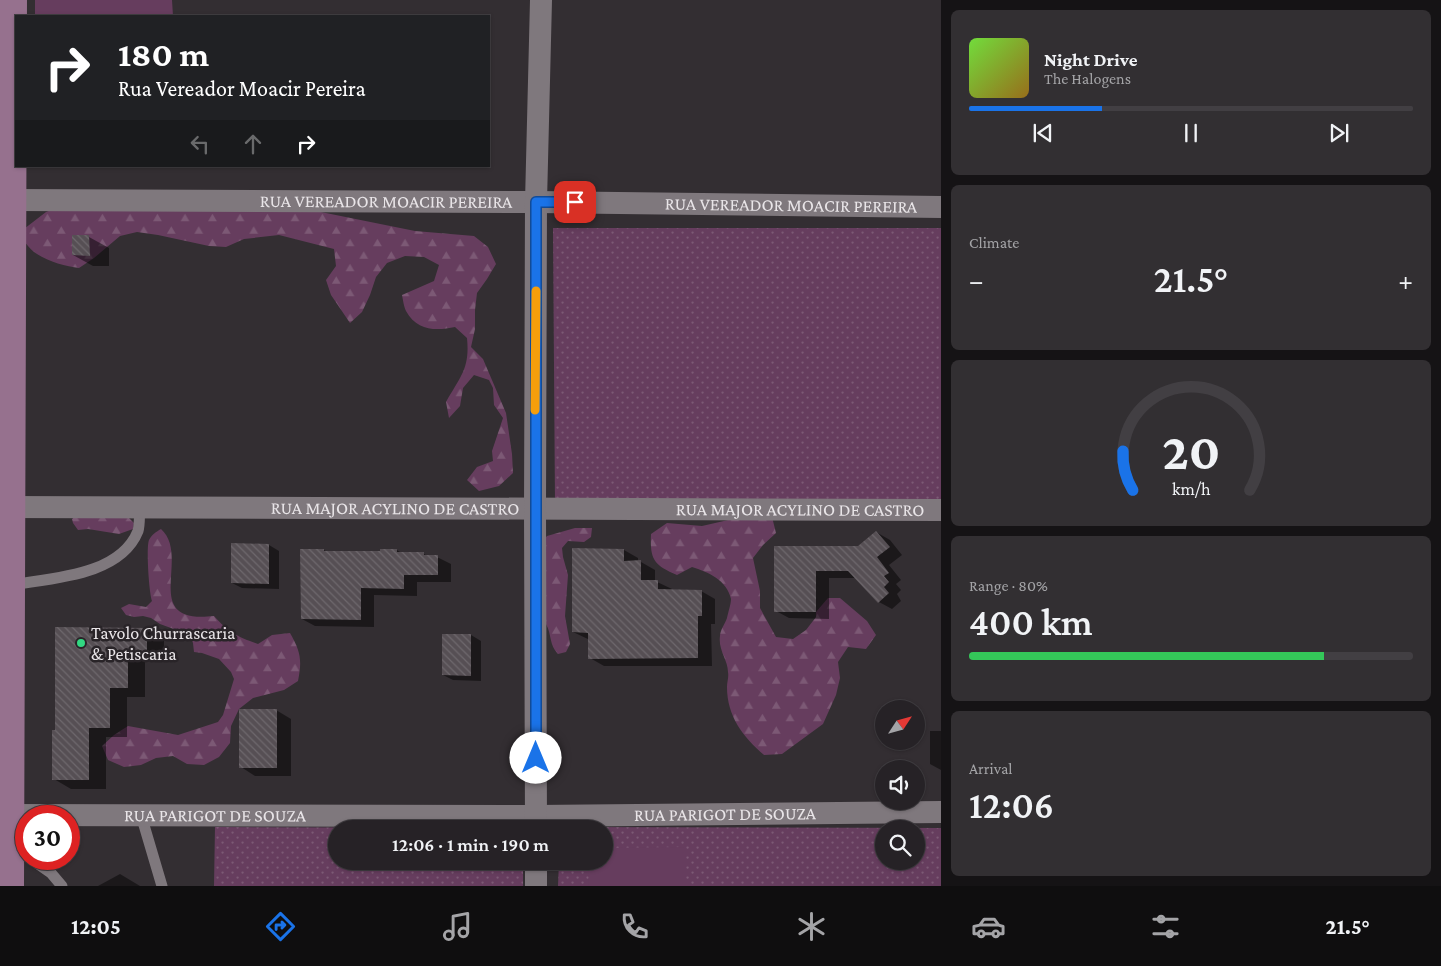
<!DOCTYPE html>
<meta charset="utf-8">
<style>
body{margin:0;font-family:"Crimson Pro",serif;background:#322f32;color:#f1f3f6;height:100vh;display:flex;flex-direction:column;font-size:19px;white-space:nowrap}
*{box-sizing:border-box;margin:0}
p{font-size:16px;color:#a4a4a7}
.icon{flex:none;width:28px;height:28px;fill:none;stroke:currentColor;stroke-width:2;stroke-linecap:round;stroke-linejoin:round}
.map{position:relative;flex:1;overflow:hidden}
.drawer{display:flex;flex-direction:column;gap:10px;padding:10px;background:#151315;width:500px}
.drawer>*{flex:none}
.guide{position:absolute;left:15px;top:15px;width:475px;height:152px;border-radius:0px;box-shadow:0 1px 4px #0004,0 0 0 1px #423f43;background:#202124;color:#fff;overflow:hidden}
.needle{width:32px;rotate:54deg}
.fabs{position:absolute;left:875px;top:700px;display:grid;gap:10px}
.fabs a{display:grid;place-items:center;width:50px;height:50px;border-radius:50%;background:#262226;box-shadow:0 1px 4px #0004,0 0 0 1px #423f43;font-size:25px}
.speed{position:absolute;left:15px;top:805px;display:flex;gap:10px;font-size:25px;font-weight:700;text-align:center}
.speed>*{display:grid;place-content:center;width:65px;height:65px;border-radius:50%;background:#262226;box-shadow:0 1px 4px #0004,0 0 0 1px #423f43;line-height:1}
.speed .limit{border:8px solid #d22;background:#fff;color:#111}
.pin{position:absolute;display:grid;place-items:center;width:42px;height:42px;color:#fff;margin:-21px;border-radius:10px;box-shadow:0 2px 8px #0006}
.me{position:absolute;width:55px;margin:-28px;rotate:0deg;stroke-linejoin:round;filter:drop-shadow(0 0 4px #0008)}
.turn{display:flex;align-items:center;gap:18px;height:105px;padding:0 20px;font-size:22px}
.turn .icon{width:65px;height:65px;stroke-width:2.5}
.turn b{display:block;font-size:35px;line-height:42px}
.lanes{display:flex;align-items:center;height:48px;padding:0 20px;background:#0003;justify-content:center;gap:25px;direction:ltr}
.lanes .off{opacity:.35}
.big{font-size:38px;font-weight:600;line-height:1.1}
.drawer .card{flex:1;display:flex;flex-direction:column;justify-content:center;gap:8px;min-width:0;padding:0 18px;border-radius:8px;background:#322f32}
.drawer .dial{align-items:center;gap:0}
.dial svg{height:130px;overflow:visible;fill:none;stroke:#423f43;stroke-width:7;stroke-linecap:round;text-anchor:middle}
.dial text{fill:#f1f3f6;stroke:none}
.song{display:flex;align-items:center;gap:15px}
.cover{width:60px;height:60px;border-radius:8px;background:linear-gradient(135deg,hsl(100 70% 55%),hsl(40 70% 35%))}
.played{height:5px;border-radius:2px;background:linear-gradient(90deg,#1a73e8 30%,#423f43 30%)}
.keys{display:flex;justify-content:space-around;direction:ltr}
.heat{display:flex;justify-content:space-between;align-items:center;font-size:28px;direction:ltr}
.charge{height:8px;border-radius:4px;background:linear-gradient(90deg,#34c759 80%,#423f43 0)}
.trip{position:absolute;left:328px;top:820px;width:285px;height:50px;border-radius:25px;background:#262226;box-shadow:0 1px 4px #0004,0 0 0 1px #423f43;font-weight:600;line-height:50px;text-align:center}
.menu{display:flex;height:80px;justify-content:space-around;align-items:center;background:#0f0e0f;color:#a4a4a7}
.menu .icon{width:35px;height:35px}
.menu .on{color:#1a73e8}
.menu b{font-size:22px;color:#f1f3f6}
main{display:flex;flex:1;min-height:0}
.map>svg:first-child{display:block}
.grass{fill:url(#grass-dots);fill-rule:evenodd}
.forest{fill:url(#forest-firs)}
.park{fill:#663d5e}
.shadow{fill:#0007}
.building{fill:url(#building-back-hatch)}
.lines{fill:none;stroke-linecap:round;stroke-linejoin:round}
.lane{stroke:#7f787d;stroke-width:11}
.street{stroke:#7f787d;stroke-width:22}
.primary{stroke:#96718e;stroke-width:28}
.route-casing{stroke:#114b97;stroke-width:12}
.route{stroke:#1a73e8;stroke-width:9}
.slow{stroke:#f59e0b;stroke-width:9}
.poi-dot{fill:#32d882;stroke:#292428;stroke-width:2}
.labels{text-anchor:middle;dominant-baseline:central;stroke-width:5;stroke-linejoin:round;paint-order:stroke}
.street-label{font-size:18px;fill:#e9e5e8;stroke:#292428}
.poi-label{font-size:18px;fill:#e9e5e8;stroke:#292428;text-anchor:start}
</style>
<main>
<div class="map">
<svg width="941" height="886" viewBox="0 0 941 886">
<defs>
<pattern id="grass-dots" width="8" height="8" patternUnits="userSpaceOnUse" patternTransform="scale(1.25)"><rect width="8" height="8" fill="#663d5e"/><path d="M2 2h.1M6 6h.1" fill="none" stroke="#7c5975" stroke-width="1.8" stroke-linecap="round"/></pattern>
<pattern id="forest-firs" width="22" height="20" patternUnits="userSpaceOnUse" patternTransform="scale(1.25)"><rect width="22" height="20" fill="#663d5e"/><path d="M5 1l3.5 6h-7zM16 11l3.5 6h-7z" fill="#7c5975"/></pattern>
<pattern id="building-back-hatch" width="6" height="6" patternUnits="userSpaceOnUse" patternTransform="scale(1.25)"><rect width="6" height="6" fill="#564f54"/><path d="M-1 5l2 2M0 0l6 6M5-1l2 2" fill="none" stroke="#6e686d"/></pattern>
</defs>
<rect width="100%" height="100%" fill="#332e32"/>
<!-- grass -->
<g class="grass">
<polygon points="553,228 941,228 941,504 555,504"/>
<polygon points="215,827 523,828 336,829 336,861 523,861 523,886 214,886"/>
<path d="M559 827 941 828V886H558L559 861H604V829H559ZM884 829H916V861H884Z"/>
</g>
<!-- forest -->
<g class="forest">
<path d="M62 206 306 209 415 231 474 236 488 247 496 264 487 279 477 293 475 310V329L471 347 483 359 506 413 512 454 513 473 499 486 479 491 467 480 477 467 493 461 492 451 503 418 494 405 493 388 489 380 474 375 463 388 460 406 449 418 446 402C461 376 470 368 467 338L455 327C436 331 417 331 406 311 404 307 403 300 402 295L434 281 439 265 424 257 405 256 387 263 376 277 370 295 362 312 350 323 331 295 326 280 336 266 334 249 279 235 244 239 226 247 209 246 158 235 137 232 120 236 94 258 79 268C63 266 38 259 28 246 24 242 22 236 20 232L46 212Z"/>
<polygon points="76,516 128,517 134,523 133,529 119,534 88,529 78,530 73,523 72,519"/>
<path d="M772 517 776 533 763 545 753 558 760 591V608L776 637 793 639 806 630 816 617V612L828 598H840L867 621 876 635 866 649 848 647 838 662 840 678 836 695 823 724 782 754 764 755C743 737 727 716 727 687 727 682 729 677 728 672 728 660 718 650 720 636 720 630 725 624 727 618 728 613 731 604 731 599 727 580 708 572 692 567L677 575C653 565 650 559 651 534L667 523 702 526 737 518Z"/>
<path d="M575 528H592L591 537 584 542 568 541 562 548 563 557 568 575 565 616 570 644 566 652 558 654C549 645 552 635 546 624L542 542 547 536Z"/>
<path d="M161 529C192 557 138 625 214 616 228 632 238 637 258 644L272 635 290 633C301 652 302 661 298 681L284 690 253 698 239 709 231 726 230 743 219 757 204 765 187 764 173 756 156 758 141 765 124 767 108 760 102 746 114 735 128 726 178 735 218 722 223 715 234 679 231 672 219 659 202 653 194 652 193 643 190 635 160 624 151 618 143 616 134 617 126 615 121 608 129 604 146 607 152 601C149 592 146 548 149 540 152 534 156 532 161 529Z"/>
</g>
<!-- park -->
<g class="park">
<polygon points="35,0 172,0 173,16 35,16"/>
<polygon points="684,847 684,886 589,886 588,861 604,861 604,848"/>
</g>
<!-- shadow -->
<g class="shadow">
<polygon points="89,237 109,248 109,266 93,266 73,255"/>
<polygon points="876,532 890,540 902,555 889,565 901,580 896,584 901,590 897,594 901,601 892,609 879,602 856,578 829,578 829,619 789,618 776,611 775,547 859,547"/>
<polygon points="232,545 269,545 279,551 279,589 242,588 232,583"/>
<polygon points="324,550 327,552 381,552 397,550 403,554 424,554 429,557 437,557 451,564 451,582 417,582 417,596 374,595 374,627 315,626 302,619"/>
<polygon points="624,550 638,558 638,562 641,562 655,570 655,581 672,589 672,591 701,591 715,599 715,624 711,624 712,666 604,666 590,658 590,640 573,632"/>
<polygon points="147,629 164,639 164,661 145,661 145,697 127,697 127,737 106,737 106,789 71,789 54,779 56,731"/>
<polygon points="471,635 481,641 481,681 453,680 443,675"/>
<polygon points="276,710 291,719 291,776 255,776 241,767"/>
<polygon points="930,731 941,731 941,770 930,764"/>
<polygon points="120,874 140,886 98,886"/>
</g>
<!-- building -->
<g class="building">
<polygon points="72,235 89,235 90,256 72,255"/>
<polygon points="876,531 890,547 877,557 889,573 884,576 889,582 884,587 889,593 878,603 848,571 816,571 816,612 774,612 774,546 858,546"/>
<polygon points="231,543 269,544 269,584 231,583"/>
<polygon points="572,548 624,549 624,561 641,560 641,580 658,580 658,589 702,590 702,616 698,616 698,658 588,659 588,633 572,632"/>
<polygon points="300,549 324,549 324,551 380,551 380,549 397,549 397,552 424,552 424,555 438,555 438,575 404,575 404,589 361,588 361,620 301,619"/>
<polygon points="55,627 147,628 147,652 128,651 128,688 110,688 110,728 89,728 89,780 52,780 52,730 55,730"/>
<polygon points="442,634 471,634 471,676 442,675"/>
<rect x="239" y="709" width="38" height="59"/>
</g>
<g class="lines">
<!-- lane -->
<g class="lane">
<path d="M11 585C52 578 120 576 138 531 140 524 139 515 140 508"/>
<polyline points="141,815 162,886"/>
<polyline points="31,859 51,873 62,886"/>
</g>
<!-- street -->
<g class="street">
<path id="s1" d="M11 200 536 202 941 207"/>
<path id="s2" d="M0 507 941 510"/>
<path id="s3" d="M0 815 536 816 941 812"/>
<polyline points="536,829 535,510 536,202 541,0"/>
<polyline points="536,886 536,861"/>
</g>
<!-- primary -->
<polyline class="primary" points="10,886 13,0"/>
</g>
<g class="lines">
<!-- route casing -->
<g class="route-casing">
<polyline id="route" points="536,758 536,202 575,202"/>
</g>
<!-- route -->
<use href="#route" class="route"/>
<!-- slow -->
<polyline class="slow" points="535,410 536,291"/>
</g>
<!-- markers -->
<circle class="poi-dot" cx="81" cy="643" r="5"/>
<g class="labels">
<!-- street labels -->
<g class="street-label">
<text stroke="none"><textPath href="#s1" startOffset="375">RUA VEREADOR MOACIR PEREIRA</textPath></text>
<text stroke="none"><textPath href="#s1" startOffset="780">RUA VEREADOR MOACIR PEREIRA</textPath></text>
<text stroke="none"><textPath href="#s2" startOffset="395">RUA MAJOR ACYLINO DE CASTRO</textPath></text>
<text stroke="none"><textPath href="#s2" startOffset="800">RUA MAJOR ACYLINO DE CASTRO</textPath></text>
<text stroke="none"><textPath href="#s3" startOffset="725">RUA PARIGOT DE SOUZA</textPath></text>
<text stroke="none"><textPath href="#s3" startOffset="215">RUA PARIGOT DE SOUZA</textPath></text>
</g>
<!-- poi labels -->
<g class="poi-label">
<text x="91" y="633">Tavolo Churrascaria<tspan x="91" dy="21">&amp; Petiscaria</tspan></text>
</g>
</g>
</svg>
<div class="fabs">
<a><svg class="needle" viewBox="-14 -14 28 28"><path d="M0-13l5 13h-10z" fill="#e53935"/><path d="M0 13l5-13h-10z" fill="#a4a4a7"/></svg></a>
<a><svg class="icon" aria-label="sound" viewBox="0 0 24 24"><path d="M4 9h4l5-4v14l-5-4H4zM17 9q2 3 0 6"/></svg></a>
<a><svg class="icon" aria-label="search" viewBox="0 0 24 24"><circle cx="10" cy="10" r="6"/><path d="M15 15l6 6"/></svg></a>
</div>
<div class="speed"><div class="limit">30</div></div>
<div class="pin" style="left:575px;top:202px;background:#d93025"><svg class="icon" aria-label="arrive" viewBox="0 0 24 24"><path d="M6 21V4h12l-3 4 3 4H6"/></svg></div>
<svg class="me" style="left:536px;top:758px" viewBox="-20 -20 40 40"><circle r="19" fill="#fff"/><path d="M0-13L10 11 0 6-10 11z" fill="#1a73e8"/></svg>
<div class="trip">12:06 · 1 min · 190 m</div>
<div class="guide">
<div class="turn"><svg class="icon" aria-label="right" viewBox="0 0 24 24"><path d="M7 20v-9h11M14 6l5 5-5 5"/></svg><div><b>180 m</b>Rua Vereador Moacir Pereira</div></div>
<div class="lanes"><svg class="icon off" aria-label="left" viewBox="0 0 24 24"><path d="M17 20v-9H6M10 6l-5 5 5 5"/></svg><svg class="icon off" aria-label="ahead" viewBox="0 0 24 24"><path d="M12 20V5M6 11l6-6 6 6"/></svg><svg class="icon" aria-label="right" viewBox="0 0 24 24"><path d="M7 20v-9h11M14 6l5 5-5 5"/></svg></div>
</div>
</div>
<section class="drawer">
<div class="card">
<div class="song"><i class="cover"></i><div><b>Night Drive</b><p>The Halogens</p></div></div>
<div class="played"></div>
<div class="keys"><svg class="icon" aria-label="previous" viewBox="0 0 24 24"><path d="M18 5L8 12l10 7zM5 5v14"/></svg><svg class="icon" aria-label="pause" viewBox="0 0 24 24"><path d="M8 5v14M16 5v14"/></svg><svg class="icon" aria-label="next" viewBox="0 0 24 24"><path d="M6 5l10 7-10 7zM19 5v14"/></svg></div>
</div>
<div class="card"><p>Climate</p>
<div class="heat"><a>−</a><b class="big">21.5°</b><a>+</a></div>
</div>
<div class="card dial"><svg viewBox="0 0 100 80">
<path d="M14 69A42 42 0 1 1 86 69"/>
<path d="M14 69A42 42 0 0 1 8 45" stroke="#1a73e8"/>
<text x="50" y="56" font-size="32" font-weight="700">20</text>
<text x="50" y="72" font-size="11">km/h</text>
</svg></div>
<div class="card"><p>Range · 80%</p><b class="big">400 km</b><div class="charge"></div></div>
<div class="card"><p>Arrival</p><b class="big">12:06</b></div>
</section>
</main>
<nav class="menu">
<b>12:05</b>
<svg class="icon on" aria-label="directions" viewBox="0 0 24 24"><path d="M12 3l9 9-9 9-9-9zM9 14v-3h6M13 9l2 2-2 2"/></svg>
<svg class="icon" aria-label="music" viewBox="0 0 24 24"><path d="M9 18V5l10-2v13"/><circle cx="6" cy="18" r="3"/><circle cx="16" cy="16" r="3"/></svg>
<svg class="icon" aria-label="phone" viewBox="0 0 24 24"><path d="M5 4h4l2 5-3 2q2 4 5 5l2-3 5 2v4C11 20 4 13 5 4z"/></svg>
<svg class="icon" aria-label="climate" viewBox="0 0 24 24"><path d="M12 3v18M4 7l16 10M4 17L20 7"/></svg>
<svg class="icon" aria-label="car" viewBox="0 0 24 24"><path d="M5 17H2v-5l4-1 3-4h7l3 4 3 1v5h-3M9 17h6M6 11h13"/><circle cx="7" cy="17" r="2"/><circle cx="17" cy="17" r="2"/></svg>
<svg class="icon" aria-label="filters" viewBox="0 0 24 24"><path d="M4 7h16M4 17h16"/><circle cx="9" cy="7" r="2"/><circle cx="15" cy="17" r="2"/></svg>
<b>21.5°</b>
</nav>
